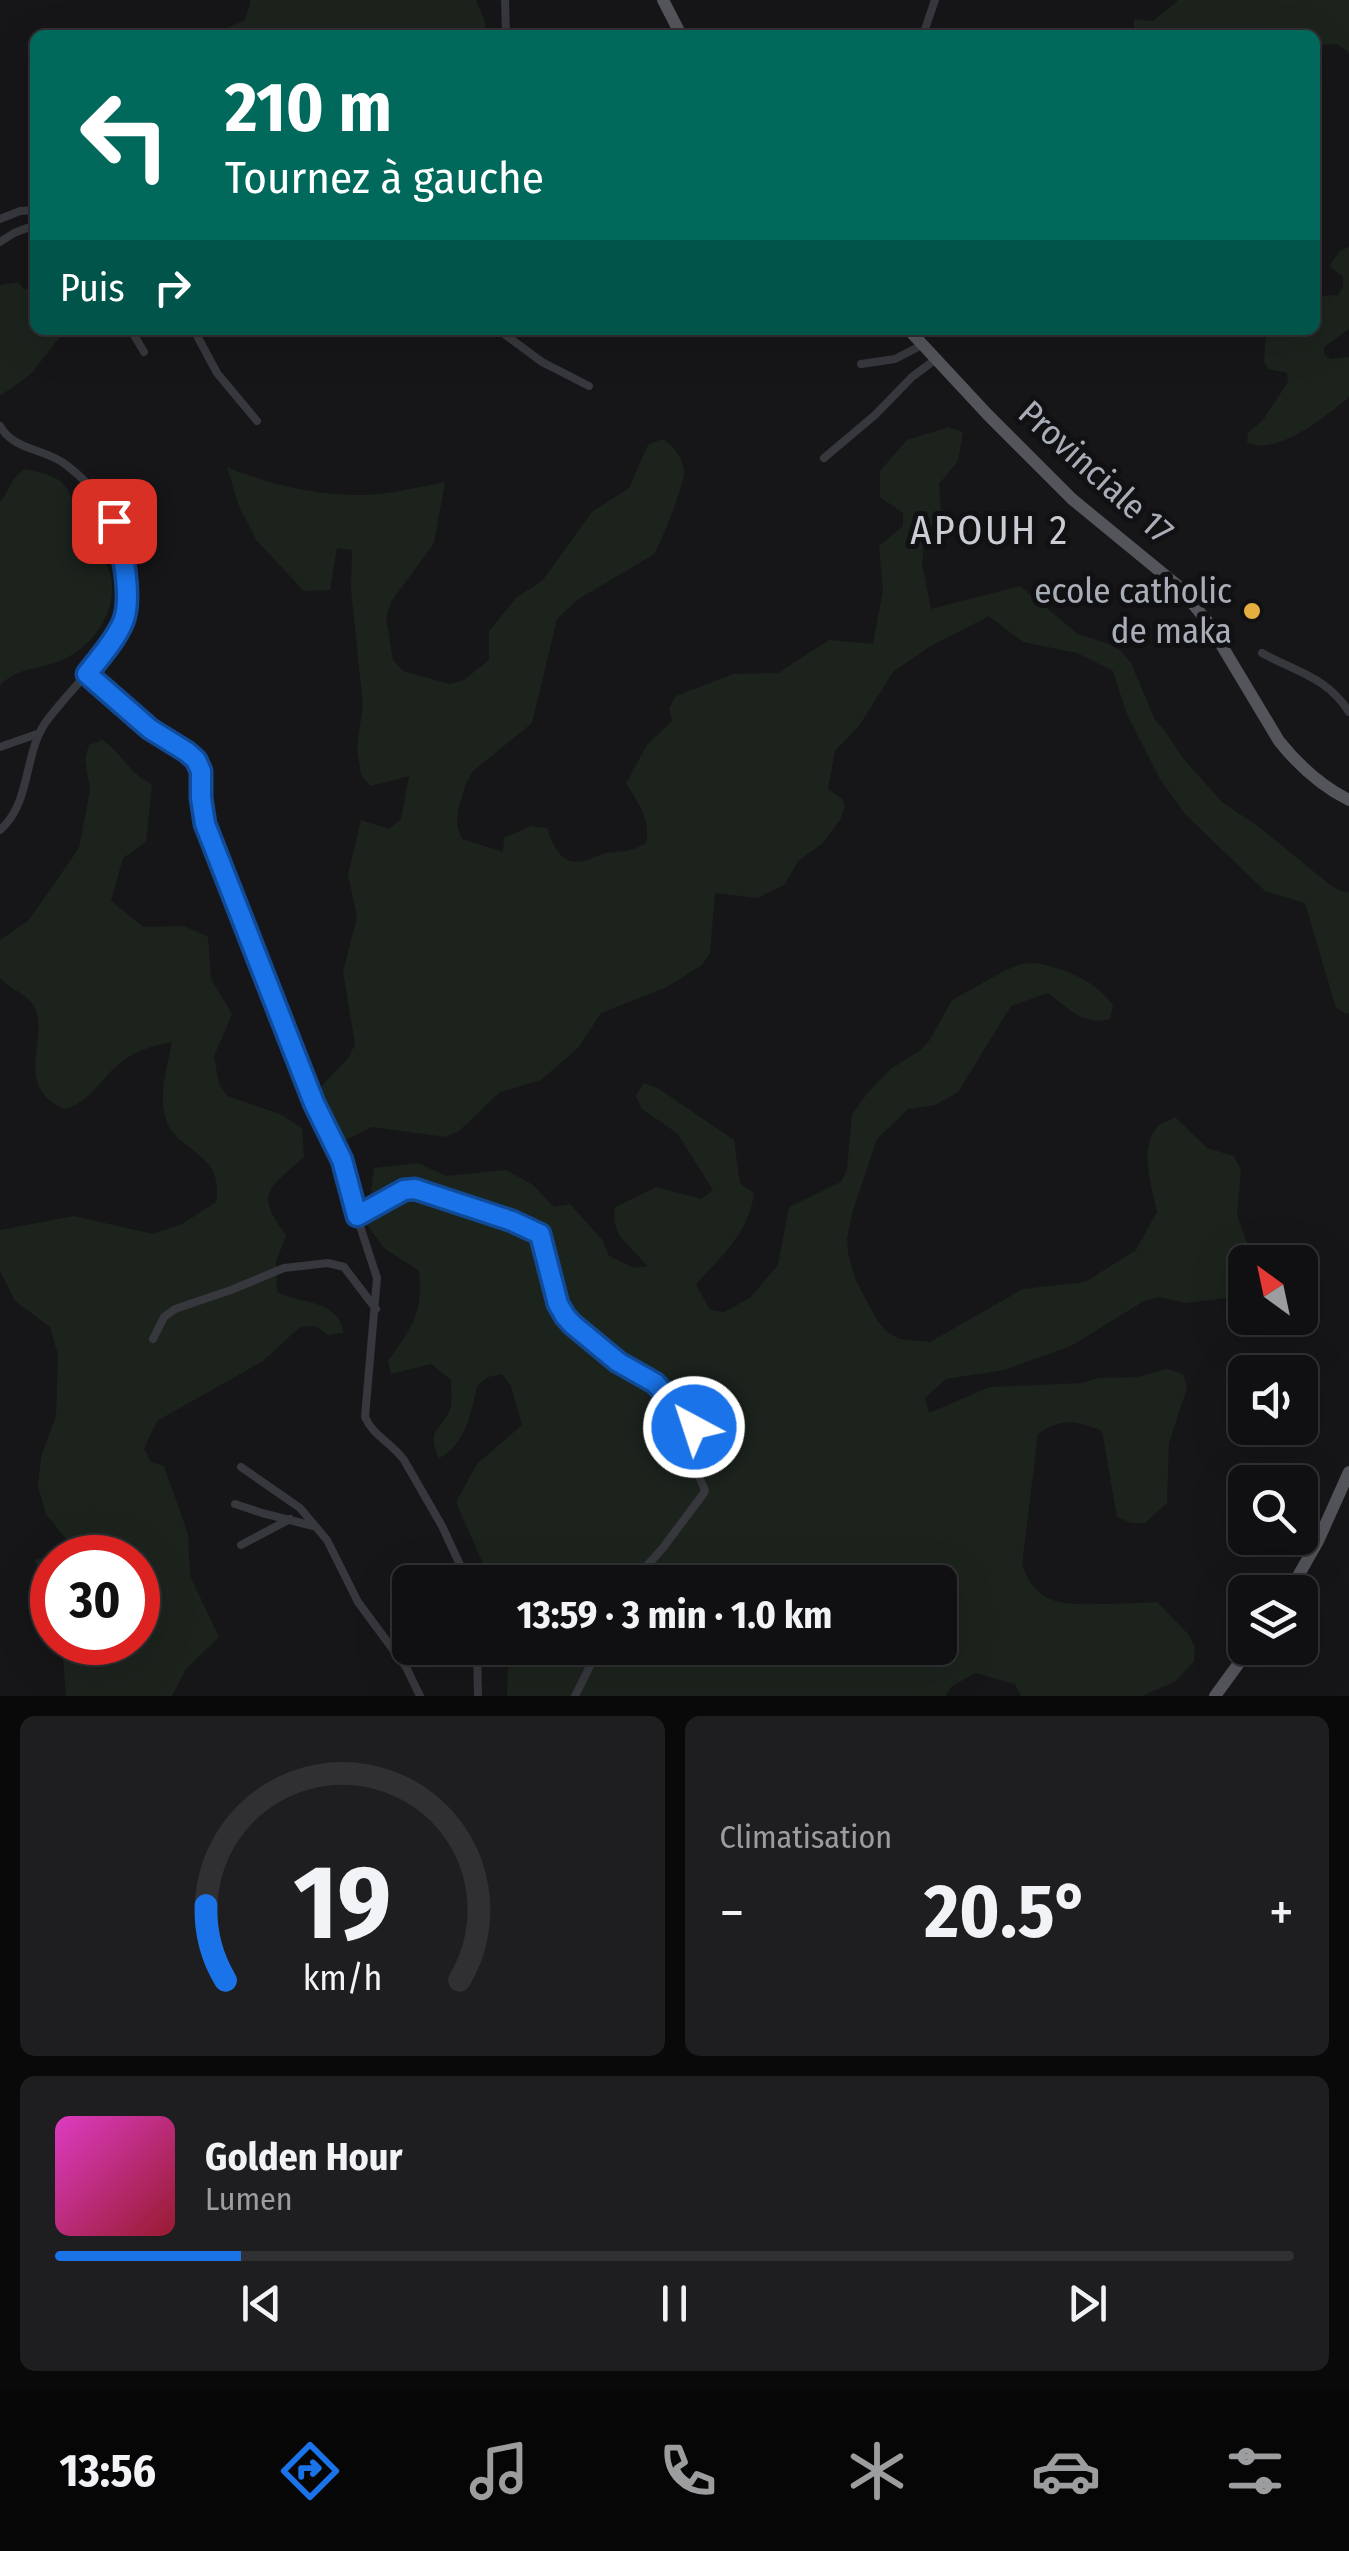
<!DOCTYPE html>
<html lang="fr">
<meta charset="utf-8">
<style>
body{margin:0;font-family:"Fira Sans Condensed",sans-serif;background:#1e1e20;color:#f1f3f6;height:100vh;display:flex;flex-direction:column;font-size:38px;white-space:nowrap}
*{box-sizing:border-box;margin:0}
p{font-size:32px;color:#9c9d9f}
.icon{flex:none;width:55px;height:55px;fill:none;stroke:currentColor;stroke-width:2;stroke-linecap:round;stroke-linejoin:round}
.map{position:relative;height:1696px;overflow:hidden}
.side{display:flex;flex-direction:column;gap:20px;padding:20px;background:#09090a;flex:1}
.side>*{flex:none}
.guide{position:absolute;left:30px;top:30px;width:1290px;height:305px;border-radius:15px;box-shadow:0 10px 40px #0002,0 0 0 2px #303032;background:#00695c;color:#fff;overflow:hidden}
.needle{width:65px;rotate:327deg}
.tools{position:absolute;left:1228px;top:1245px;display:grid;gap:20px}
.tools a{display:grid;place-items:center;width:90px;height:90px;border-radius:15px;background:#101012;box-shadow:0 10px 40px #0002,0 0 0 2px #303032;font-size:50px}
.speed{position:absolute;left:30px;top:1535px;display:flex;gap:20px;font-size:50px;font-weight:700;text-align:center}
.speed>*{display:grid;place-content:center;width:130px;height:130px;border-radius:50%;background:#101012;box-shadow:0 10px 40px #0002,0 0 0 2px #303032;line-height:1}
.speed .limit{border:15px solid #d22;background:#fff;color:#111}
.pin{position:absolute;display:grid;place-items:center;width:85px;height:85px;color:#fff;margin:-42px;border-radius:20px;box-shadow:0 5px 15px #0006}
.me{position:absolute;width:110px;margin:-55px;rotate:320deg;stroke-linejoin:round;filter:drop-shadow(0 0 8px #0008)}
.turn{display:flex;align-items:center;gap:35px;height:210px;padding:0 30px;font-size:45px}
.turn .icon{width:130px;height:130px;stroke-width:2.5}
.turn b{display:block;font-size:70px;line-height:85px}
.then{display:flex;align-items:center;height:95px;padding:0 30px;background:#0003;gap:20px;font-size:38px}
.big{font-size:75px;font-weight:700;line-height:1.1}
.side .tile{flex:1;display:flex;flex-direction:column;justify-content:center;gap:15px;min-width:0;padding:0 35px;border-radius:15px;background:#1e1e20}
.side .dial{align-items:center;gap:0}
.dial svg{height:260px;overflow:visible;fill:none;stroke:#303032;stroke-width:7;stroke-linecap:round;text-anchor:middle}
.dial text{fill:#f1f3f6;stroke:none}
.song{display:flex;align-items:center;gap:30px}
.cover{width:120px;height:120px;border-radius:15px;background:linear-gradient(135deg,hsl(310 70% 55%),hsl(350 70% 35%))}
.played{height:10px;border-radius:5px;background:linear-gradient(90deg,#1a73e8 15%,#303032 15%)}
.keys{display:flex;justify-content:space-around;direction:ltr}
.heat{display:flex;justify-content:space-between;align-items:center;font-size:55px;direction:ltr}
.side .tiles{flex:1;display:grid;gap:20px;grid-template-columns:1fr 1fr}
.tile:last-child{grid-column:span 2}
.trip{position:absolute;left:392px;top:1565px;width:565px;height:100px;border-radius:15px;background:#101012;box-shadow:0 10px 40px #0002,0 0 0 2px #303032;font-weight:700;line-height:100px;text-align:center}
.tab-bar{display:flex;height:160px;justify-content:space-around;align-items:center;background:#060607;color:#9c9d9f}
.tab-bar .icon{width:70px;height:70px}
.tab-bar .active{color:#1a73e8}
.tab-bar b{font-size:45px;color:#f1f3f6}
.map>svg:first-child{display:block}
.green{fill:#1c231d}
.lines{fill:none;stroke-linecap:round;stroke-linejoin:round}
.minor{stroke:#37383d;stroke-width:8}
.primary{stroke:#54555b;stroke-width:12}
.route-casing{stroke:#114b97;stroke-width:25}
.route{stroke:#1a73e8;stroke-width:18}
.poi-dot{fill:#e6ae40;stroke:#111113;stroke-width:4}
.labels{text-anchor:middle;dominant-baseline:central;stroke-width:10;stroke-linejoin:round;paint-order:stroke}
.street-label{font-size:35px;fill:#a9adb7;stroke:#111113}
.poi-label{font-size:35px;fill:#a9adb7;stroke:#111113;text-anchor:end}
.quarter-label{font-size:40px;letter-spacing:2.5px;fill:#caccd3;stroke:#111113}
</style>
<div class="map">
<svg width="1349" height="1696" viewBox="0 0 1349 1696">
<rect width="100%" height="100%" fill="#161618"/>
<!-- green -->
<g class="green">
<polygon points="251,0 476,0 486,24 483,35 211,35 245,20"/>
<polygon points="1179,0 1349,0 1349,53 1337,44 1315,45 1315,35 1163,35 1161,29 1143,33 1134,29 1134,19 1153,21"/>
<path d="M1349 247V329L1324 347V355L1331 359 1349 357V397C1328 415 1275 458 1247 442L1248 433 1263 420 1288 382 1287 373 1268 369 1264 361 1266 330H1315V301L1320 296 1338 295 1343 287V277L1329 266 1340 251Z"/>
<polygon points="18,282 25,290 35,285 35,330 65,330 31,374 0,396 0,285"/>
<path d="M949 427 963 432 958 461 939 484 941 513 925 535 922 564 931 609 1020 586 1078 634 1109 644 1121 651 1131 663 1155 720 1165 731 1182 757 1222 802 1259 827 1329 884 1341 891 1349 892V1013L1347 1014 1336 1008 1305 903 1265 891 1185 814 1160 779 1126 712 1113 671 1077 653 1023 642 989 616 929 647 893 672 859 726 835 751 828 789 842 799 845 806 840 820 823 843 799 860 784 885 757 898 715 893 710 953 702 965 667 987 601 1013 578 1048 541 1080 500 1092 459 1131 445 1137 372 1127 340 1143 315 1093 349 1057 355 1044 343 972 357 917 348 875 361 820 389 829 401 819 409 776 371 786 361 775 357 747 363 705 351 590 352 550 337 548 330 590 304 591 257 541 238 504 227 467C269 485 320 496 366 495 392 494 419 487 445 482L434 543 391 602 386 617 393 660 403 671 450 684 464 680 489 660V631L517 597 542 581 592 512 629 488 648 445 662 439C674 446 682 456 684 471 685 483 662 541 654 554L577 600 557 619 532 723 473 771 466 783 458 810 457 825 462 839 503 852 504 838 531 826 547 828C554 846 560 866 584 861 592 859 599 854 607 853 623 851 632 852 646 843 651 818 638 804 626 783L647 745 672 721 669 708 676 696 733 674 778 673 829 640 873 644 883 590 879 546 903 526V513L880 497V471L907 440Z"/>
<path d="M25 469C35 471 46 473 55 478 74 486 74 514 84 530 92 545 108 561 111 577 118 613 91 650 57 662 36 670 20 667 1 684L0 689V502C10 490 12 476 25 469Z"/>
<path d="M102 740C122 752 130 776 152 784L146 842 123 858 111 901 143 927 184 926 208 937 211 979 232 1014 214 1056 219 1084 227 1096 280 1114 302 1128 304 1157C270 1188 253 1192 286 1235L276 1262 277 1292C302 1305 337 1298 344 1333L328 1335 315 1326 300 1327 263 1361 157 1421 144 1449 151 1462 164 1466 188 1534 190 1576 219 1637 186 1669 172 1696H66L62 1643 138 1642V1558H52V1589L34 1560 75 1550 46 1514 38 1486 41 1457 56 1416 58 1355 50 1327 15 1301 0 1271V1230L74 1216 153 1234 182 1224 216 1202C225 1151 177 1153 166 1120 158 1094 167 1068 172 1042 154 1045 135 1051 120 1063 99 1080 92 1101 65 1109 9 1086 54 1033 32 1003 24 993 9 988 0 978V940L29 920 79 848 90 790 85 759 89 745Z"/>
<path d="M1036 963C1066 969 1094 980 1113 1005L1110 1019C1084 1026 1068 1008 1048 993L1011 1006 958 1092 935 1105 908 1109 877 1139 853 1210 847 1238 848 1253 856 1281 877 1320 886 1331 899 1339 930 1342 1023 1289 1085 1282 1136 1250 1157 1212C1152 1187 1137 1146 1160 1124 1161 1124 1174 1118 1175 1117L1207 1148 1234 1156 1241 1170 1237 1215 1254 1262H1245V1306L1227 1298 1186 1303 1158 1297 1144 1301 1071 1346 1004 1370 946 1379 925 1398 929 1413 990 1387 1083 1383 1098 1378 1138 1377 1167 1369 1183 1374 1187 1388 1169 1443 1167 1503 1145 1523H1131L1117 1517 1102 1431C1076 1421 1063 1417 1038 1434L1022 1564C1035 1605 1062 1605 1100 1604 1119 1604 1138 1603 1157 1602L1188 1634 1195 1647 1194 1661 1176 1681 1142 1696H1021L1015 1684 975 1673 951 1687 946 1696H507L508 1648H940V1582H491L456 1502 477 1464 522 1425 511 1386 502 1374 488 1377 477 1386C472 1411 465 1446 439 1458 424 1427 445 1430 451 1406 452 1398 451 1388 451 1380L431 1364 391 1374 388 1361C411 1329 424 1312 419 1271L384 1248 367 1225 374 1168 418 1163 446 1176 506 1170 533 1185 554 1207 570 1204 603 1241 609 1256 634 1268 647 1266C631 1245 610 1237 615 1207L657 1187 701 1199 713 1190 677 1133 642 1109 636 1096 644 1083 659 1089 734 1140 740 1184 754 1193C750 1231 721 1257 696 1284L710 1310 724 1312 750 1298 778 1265 789 1207 841 1182 847 1169 852 1114 870 1090 892 1068 919 1051 930 1040 952 1000 1006 970 1021 964Z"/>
</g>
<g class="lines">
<!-- minor -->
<g class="minor">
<polyline points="505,0 506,35"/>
<polyline points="923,35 935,0"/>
<polyline points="0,219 20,211 35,210"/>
<polyline points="0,242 14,233 35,225"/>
<polyline points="131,330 144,352"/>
<polyline points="194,330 217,373 257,421"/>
<polyline points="499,330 542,362 589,386"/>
<polyline points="861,364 895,359 922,345"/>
<path d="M0 426C14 451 44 448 65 464 82 477 101 496 111 515 124 540 133 604 120 628 101 662 72 688 48 719 23 751 32 803 0 830"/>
<polyline points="824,458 875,415 912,377 936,359"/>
<path d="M1262 653C1296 672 1327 677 1349 712"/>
<path d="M87 674 150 729 187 751 196 761 201 771V798L205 823 314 1103 342 1160 349 1192 377 1278 365 1417C373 1436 392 1443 404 1460L442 1526 468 1582"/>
<polyline points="0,747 37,734"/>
<path d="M357 1216 404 1190 415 1189 538 1232 543 1239 558 1304 565 1316 573 1325 616 1360 655 1383 692 1423C694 1433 691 1439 691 1449 692 1464 699 1476 705 1490L704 1493 662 1549 632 1582"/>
<polyline points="153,1339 164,1317 175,1309 231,1290 284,1268 328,1263 344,1267 376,1309"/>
<polyline points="241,1467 300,1508 327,1540 358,1602 406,1667 420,1696"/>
<polyline points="235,1504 262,1513 313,1526"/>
<polyline points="241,1545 290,1519"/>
<polyline points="477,1648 478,1696"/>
<polyline points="575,1696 599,1648"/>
</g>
<!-- primary -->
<g class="primary">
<polyline points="663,0 681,35"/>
<path d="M909 330 988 415 1072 499 1178 586 1207 621 1279 741C1299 766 1321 786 1349 800"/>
<polyline points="1289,1592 1318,1541 1349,1472"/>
<polyline points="1215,1696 1250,1648"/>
</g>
</g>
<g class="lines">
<!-- route casing -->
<g class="route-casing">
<path id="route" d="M114 521C122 545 133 598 123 622 115 641 99 658 87 674L150 729 187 752 196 760 201 771V798L205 824 314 1103 342 1160 357 1216 404 1190 415 1189 512 1221 540 1234 558 1304 565 1316 572 1324 618 1362 655 1383 694 1427"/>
</g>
<!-- route -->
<use href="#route" class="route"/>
</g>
<!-- markers -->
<circle class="poi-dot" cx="1252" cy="611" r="10"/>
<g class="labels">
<!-- street labels -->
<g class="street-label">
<text transform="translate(1096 472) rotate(42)">Provinciale 17</text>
</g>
<!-- poi labels -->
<g class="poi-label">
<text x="1232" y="591">ecole catholic<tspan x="1232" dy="40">de maka</tspan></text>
</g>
<!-- quarter labels -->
<g class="quarter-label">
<text x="990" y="531">APOUH 2</text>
</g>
</g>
</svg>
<div class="tools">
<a><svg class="needle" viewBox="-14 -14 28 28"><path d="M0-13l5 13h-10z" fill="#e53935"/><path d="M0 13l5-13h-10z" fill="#9c9d9f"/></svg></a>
<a><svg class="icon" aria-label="sound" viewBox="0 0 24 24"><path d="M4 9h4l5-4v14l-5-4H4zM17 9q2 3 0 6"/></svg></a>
<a><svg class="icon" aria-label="search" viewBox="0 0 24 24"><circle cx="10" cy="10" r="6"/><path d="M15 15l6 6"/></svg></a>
<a><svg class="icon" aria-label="layers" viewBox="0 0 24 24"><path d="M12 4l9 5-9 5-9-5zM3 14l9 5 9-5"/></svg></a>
</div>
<div class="speed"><div class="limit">30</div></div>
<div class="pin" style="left:114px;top:521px;background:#d93025"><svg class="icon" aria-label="arrive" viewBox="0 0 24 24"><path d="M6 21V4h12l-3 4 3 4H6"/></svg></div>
<svg class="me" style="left:694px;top:1427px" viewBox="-20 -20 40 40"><circle r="17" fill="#1a73e8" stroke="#fff" stroke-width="3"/><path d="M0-11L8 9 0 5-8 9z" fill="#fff"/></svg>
<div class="trip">13:59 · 3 min · 1.0 km</div>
<div class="guide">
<div class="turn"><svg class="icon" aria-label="left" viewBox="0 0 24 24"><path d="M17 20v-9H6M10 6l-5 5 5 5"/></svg><div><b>210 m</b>Tournez à gauche</div></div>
<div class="then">Puis<svg class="icon" aria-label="right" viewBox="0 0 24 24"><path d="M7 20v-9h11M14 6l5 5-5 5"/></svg></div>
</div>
</div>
<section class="side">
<div class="tiles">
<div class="tile dial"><svg viewBox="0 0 100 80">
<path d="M14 69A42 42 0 1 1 86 69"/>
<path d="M14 69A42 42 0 0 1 8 46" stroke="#1a73e8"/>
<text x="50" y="56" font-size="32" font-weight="700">19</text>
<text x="50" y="72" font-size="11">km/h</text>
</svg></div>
<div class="tile"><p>Climatisation</p>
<div class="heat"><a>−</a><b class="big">20.5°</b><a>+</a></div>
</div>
<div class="tile">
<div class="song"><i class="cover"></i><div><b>Golden Hour</b><p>Lumen</p></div></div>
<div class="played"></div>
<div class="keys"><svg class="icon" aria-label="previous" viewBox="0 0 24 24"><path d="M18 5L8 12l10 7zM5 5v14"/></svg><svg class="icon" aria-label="pause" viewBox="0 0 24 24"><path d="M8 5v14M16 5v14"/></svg><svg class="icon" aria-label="next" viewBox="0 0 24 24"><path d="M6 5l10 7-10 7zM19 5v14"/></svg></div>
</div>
</div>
</section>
<nav class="tab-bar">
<b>13:56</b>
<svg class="icon active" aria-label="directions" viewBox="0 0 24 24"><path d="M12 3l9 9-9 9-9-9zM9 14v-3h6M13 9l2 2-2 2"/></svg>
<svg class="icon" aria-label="music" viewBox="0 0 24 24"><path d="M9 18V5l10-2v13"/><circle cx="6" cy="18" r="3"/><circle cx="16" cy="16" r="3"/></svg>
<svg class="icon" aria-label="phone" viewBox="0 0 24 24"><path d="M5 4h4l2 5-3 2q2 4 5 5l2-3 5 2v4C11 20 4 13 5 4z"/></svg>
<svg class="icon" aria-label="climate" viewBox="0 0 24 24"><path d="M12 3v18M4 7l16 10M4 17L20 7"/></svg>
<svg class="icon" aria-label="car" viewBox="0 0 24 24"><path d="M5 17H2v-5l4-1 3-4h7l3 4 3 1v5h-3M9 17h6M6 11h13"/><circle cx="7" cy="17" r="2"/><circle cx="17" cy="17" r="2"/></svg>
<svg class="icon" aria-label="filters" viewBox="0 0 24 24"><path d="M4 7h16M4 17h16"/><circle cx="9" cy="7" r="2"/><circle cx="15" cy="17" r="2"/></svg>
</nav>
